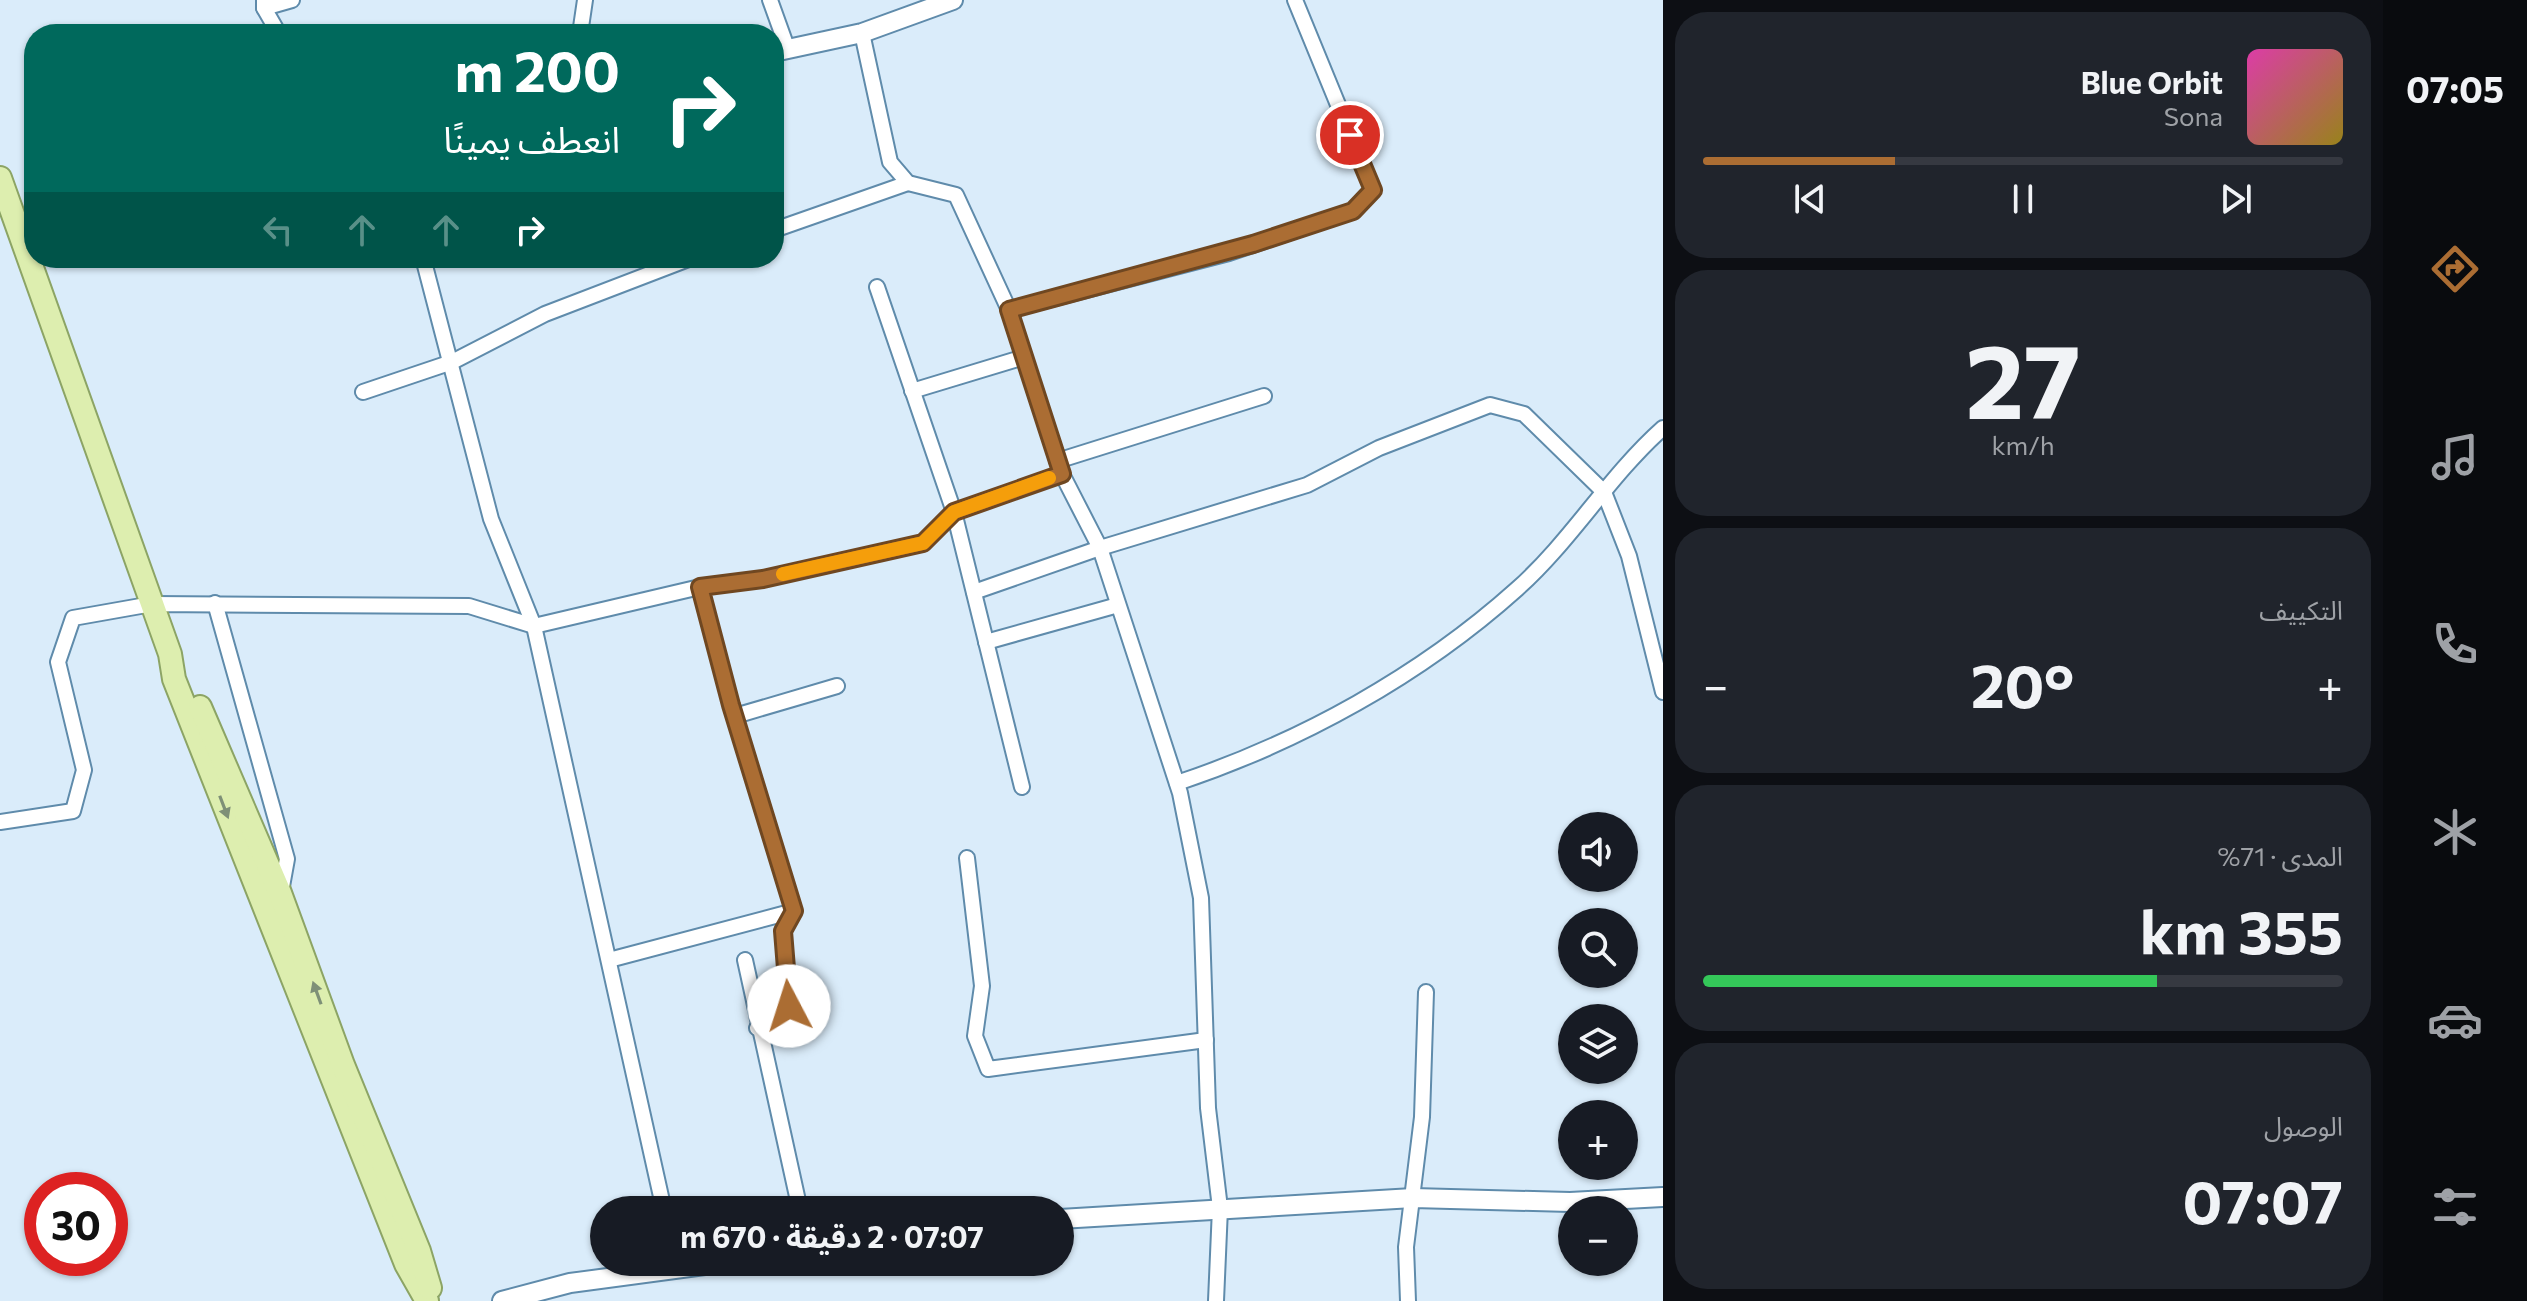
<!DOCTYPE html>
<html lang="ar">
<meta charset="utf-8">
<style>
body{margin:0;font-family:Commissioner,"Noto Sans Arabic",sans-serif;background:#20242c;color:#f1f3f6;direction:rtl;height:100vh;display:flex;flex-direction:column;font-size:30px;white-space:nowrap}
*{box-sizing:border-box;margin:0}
p{font-size:26px;color:#9ea1a6}
.icon{flex:none;width:44px;height:44px;fill:none;stroke:currentColor;stroke-width:2;stroke-linecap:round;stroke-linejoin:round}
.map{position:relative;flex:1;overflow:hidden;direction:ltr}
.drawer{display:flex;flex-direction:column;gap:12px;padding:12px;background:#0d0f14;width:720px}
.drawer>*{flex:none}
.guide{position:absolute;left:24px;top:24px;width:760px;height:244px;border-radius:32px;box-shadow:0 2px 6px #0004;direction:rtl;background:#00695c;color:#fff;overflow:hidden}
.tools{position:absolute;left:1558px;top:812px;display:grid;gap:16px}
.tools a{display:grid;place-items:center;width:80px;height:80px;border-radius:50%;background:#171b24;box-shadow:0 2px 6px #0004;font-size:40px}
.speed{position:absolute;left:24px;top:1172px;display:flex;gap:16px;font-size:40px;font-weight:700;text-align:center}
.speed>*{display:grid;place-content:center;width:104px;height:104px;border-radius:50%;background:#171b24;box-shadow:0 2px 6px #0004;line-height:1}
.speed .limit{border:12px solid #d22;background:#fff;color:#111}
.pin{position:absolute;display:grid;place-items:center;width:68px;height:68px;color:#fff;margin:-34px;border:4px solid #fff;border-radius:50%;box-shadow:0 2px 8px #0007}
.me{position:absolute;width:88px;margin:-44px;rotate:355deg;stroke-linejoin:round;filter:drop-shadow(0 0 6px #0008)}
.turn{display:flex;align-items:center;gap:28px;height:168px;padding:0 32px;font-size:36px}
.turn .icon{width:104px;height:104px;stroke-width:2.5}
.turn b{display:block;font-size:56px;line-height:68px}
.lanes{display:flex;align-items:center;height:76px;padding:0 32px;background:#0003;justify-content:center;gap:40px;direction:ltr}
.lanes .off{opacity:.35}
.big{font-size:60px;font-weight:700;line-height:1.1}
.drawer .card{flex:1;display:flex;flex-direction:column;justify-content:center;gap:12px;min-width:0;padding:0 28px;border-radius:32px;background:#20242c}
.drawer .dial{align-items:center;gap:0}
.dial b{font-size:104px;line-height:1}
.song{display:flex;align-items:center;gap:24px}
.cover{width:96px;height:96px;border-radius:12px;background:linear-gradient(135deg,hsl(320 70% 55%),hsl(50 70% 35%))}
.played{height:8px;border-radius:4px;background:linear-gradient(90deg,#ab6d33 30%,#363941 30%)}
.keys{display:flex;justify-content:space-around;direction:ltr}
.heat{display:flex;justify-content:space-between;align-items:center;font-size:44px;direction:ltr}
.charge{height:12px;border-radius:6px;background:linear-gradient(90deg,#34c759 71%,#363941 0)}
.trip{position:absolute;left:590px;top:1196px;width:484px;height:80px;border-radius:40px;background:#171b24;box-shadow:0 2px 6px #0004;font-weight:700;line-height:80px;text-align:center;direction:rtl}
main{display:flex;flex:1;min-height:0}
.dock{display:flex;flex-direction:column;width:144px;justify-content:space-around;align-items:center;background:#090b0e;color:#9ea1a6}
.dock .icon{width:56px;height:56px}
.dock .selected{color:#ab6d33}
.dock b{font-size:36px;color:#f1f3f6}
.map>svg:first-child{display:block}
.lines{fill:none;stroke-linecap:round;stroke-linejoin:round}
.minor-casing{stroke:#5f8bab;stroke-width:18}
.tertiary-casing{stroke:#5f8bab;stroke-width:22}
.primary-casing{stroke:#8ca465;stroke-width:26}
.minor{stroke:#fff;stroke-width:14}
.tertiary{stroke:#fff;stroke-width:18}
.primary{stroke:#ddeeaf;stroke-width:22}
.oneway{fill:#7e9077}
.route-casing{stroke:#6f4721;stroke-width:20}
.route{stroke:#ab6d33;stroke-width:14}
.slow{stroke:#f59e0b;stroke-width:14}
</style>
<main>
<nav class="dock">
<b>07:05</b>
<svg class="icon selected" aria-label="directions" viewBox="0 0 24 24"><path d="M12 3l9 9-9 9-9-9zM9 14v-3h6M13 9l2 2-2 2"/></svg>
<svg class="icon" aria-label="music" viewBox="0 0 24 24"><path d="M9 18V5l10-2v13"/><circle cx="6" cy="18" r="3"/><circle cx="16" cy="16" r="3"/></svg>
<svg class="icon" aria-label="phone" viewBox="0 0 24 24"><path d="M5 4h4l2 5-3 2q2 4 5 5l2-3 5 2v4C11 20 4 13 5 4z"/></svg>
<svg class="icon" aria-label="climate" viewBox="0 0 24 24"><path d="M12 3v18M4 7l16 10M4 17L20 7"/></svg>
<svg class="icon" aria-label="car" viewBox="0 0 24 24"><path d="M5 17H2v-5l4-1 3-4h7l3 4 3 1v5h-3M9 17h6M6 11h13"/><circle cx="7" cy="17" r="2"/><circle cx="17" cy="17" r="2"/></svg>
<svg class="icon" aria-label="filters" viewBox="0 0 24 24"><path d="M4 7h16M4 17h16"/><circle cx="9" cy="7" r="2"/><circle cx="15" cy="17" r="2"/></svg>
</nav>
<section class="drawer">
<div class="card">
<div class="song"><i class="cover"></i><div><b>Blue Orbit</b><p>Sona</p></div></div>
<div class="played"></div>
<div class="keys"><svg class="icon" aria-label="previous" viewBox="0 0 24 24"><path d="M18 5L8 12l10 7zM5 5v14"/></svg><svg class="icon" aria-label="pause" viewBox="0 0 24 24"><path d="M8 5v14M16 5v14"/></svg><svg class="icon" aria-label="next" viewBox="0 0 24 24"><path d="M6 5l10 7-10 7zM19 5v14"/></svg></div>
</div>
<div class="card dial"><b>27</b><p>km/h</p></div>
<div class="card"><p>التكييف</p>
<div class="heat"><a>−</a><b class="big">20°</b><a>+</a></div>
</div>
<div class="card"><p>المدى · 71%</p><b class="big">355 km</b><div class="charge"></div></div>
<div class="card"><p>الوصول</p><b class="big">07:07</b></div>
</section>
<div class="map">
<svg width="1663" height="1301" viewBox="0 0 1663 1301">
<rect width="100%" height="100%" fill="#daecfa"/>
<g class="lines">
<!-- minor casing -->
<g class="minor-casing">
<g id="minor">
<polyline points="264,0 264,8 279,34"/>
<polyline points="770,0 788,50"/>
<polyline points="264,8 292,0"/>
<polyline points="862,33 890,162 908,183 956,195 1009,310 1062,474 1100,548 1180,793 1201,898 1208,1108 1220,1208 1216,1301"/>
<polyline points="580,34 585,0"/>
<polyline points="774,230 908,183"/>
<polyline points="423,258 491,519 534,626 664,1210"/>
<polyline points="877,287 954,512 1022,787"/>
<polyline points="1009,310 1229,253 1353,211 1373,190 1295,0"/>
<polyline points="912,391 1024,357"/>
<polyline points="363,392 452,362 545,314 691,258"/>
<polyline points="1057,461 1264,396"/>
<polyline points="700,587 731,705 794,911 783,931 789,1006 757,1028"/>
<polyline points="974,592 1100,548 1307,485 1379,448 1490,405 1524,414 1604,492 1629,556 1663,692"/>
<polyline points="215,603 287,859 281,892"/>
<polyline points="986,642 1118,605"/>
<polyline points="735,716 837,686"/>
<path d="M1177 783C1300 742 1420 676 1517 589 1571 541 1609 476 1663 428"/>
<polyline points="0,822 73,811 84,770 58,662 73,618 152,604 469,606 534,626 700,587 763,579 923,543 954,512 1062,474"/>
<polyline points="967,858 982,986 975,1036 988,1069 1206,1040"/>
<polyline points="609,960 794,911"/>
<polyline points="745,960 800,1210"/>
<polyline points="1408,1301 1406,1247 1422,1117 1426,992"/>
</g>
</g>
<!-- tertiary casing -->
<g class="tertiary-casing">
<g id="tertiary">
<polyline points="774,52 862,33 953,0"/>
<polyline points="1060,1219 1413,1198 1570,1202 1663,1197"/>
<polyline points="502,1301 570,1283 727,1262"/>
</g>
</g>
<!-- primary casing -->
<g class="primary-casing">
<g id="primary">
<polyline points="0,178 170,654 174,679 406,1264 427,1301"/>
<polyline points="200,707 280,893 343,1065 419,1251 430,1288"/>
</g>
</g>
<!-- minor -->
<use href="#minor" class="minor"/>
<!-- tertiary -->
<use href="#tertiary" class="tertiary"/>
<!-- primary -->
<use href="#primary" class="primary"/>
</g>
<!-- one-way arrows -->
<defs><path id="oneway-solid" d="M-6-.8H1V-3.2L6.5 0L1 3.2V.8H-6Z" transform="scale(2)"/></defs>
<g class="oneway">
<use href="#oneway-solid" transform="translate(224 807) rotate(69)"/>
<use href="#oneway-solid" transform="translate(317 993) rotate(-110)"/>
</g>
<g class="lines">
<!-- route casing -->
<g class="route-casing">
<polyline id="route" points="789,1006 783,931 794,911 731,705 700,587 763,579 923,543 954,512 1062,474 1009,310 1253,244 1353,211 1373,190 1350,135"/>
</g>
<!-- route -->
<use href="#route" class="route"/>
<!-- slow -->
<polyline class="slow" points="783,574 923,543 954,512 1049,478"/>
</g>
</svg>
<div class="tools">
<a><svg class="icon" aria-label="sound" viewBox="0 0 24 24"><path d="M4 9h4l5-4v14l-5-4H4zM17 9q2 3 0 6"/></svg></a>
<a><svg class="icon" aria-label="search" viewBox="0 0 24 24"><circle cx="10" cy="10" r="6"/><path d="M15 15l6 6"/></svg></a>
<a><svg class="icon" aria-label="layers" viewBox="0 0 24 24"><path d="M12 4l9 5-9 5-9-5zM3 14l9 5 9-5"/></svg></a>
<a>+</a>
<a>−</a>
</div>
<div class="speed"><div class="limit">30</div></div>
<div class="pin" style="left:1350px;top:135px;background:#d93025"><svg class="icon" aria-label="arrive" viewBox="0 0 24 24"><path d="M6 21V4h12l-3 4 3 4H6"/></svg></div>
<svg class="me" style="left:789px;top:1006px" viewBox="-20 -20 40 40"><circle r="19" fill="#fff"/><path d="M0-13L10 11 0 6-10 11z" fill="#ab6d33"/></svg>
<div class="trip">07:07 · 2 دقيقة · 670 m</div>
<div class="guide">
<div class="turn"><svg class="icon" aria-label="right" viewBox="0 0 24 24"><path d="M7 20v-9h11M14 6l5 5-5 5"/></svg><div><b>200 m</b>انعطف يمينًا</div></div>
<div class="lanes"><svg class="icon off" aria-label="left" viewBox="0 0 24 24"><path d="M17 20v-9H6M10 6l-5 5 5 5"/></svg><svg class="icon off" aria-label="ahead" viewBox="0 0 24 24"><path d="M12 20V5M6 11l6-6 6 6"/></svg><svg class="icon off" aria-label="ahead" viewBox="0 0 24 24"><path d="M12 20V5M6 11l6-6 6 6"/></svg><svg class="icon" aria-label="right" viewBox="0 0 24 24"><path d="M7 20v-9h11M14 6l5 5-5 5"/></svg></div>
</div>
</div>
</main>
